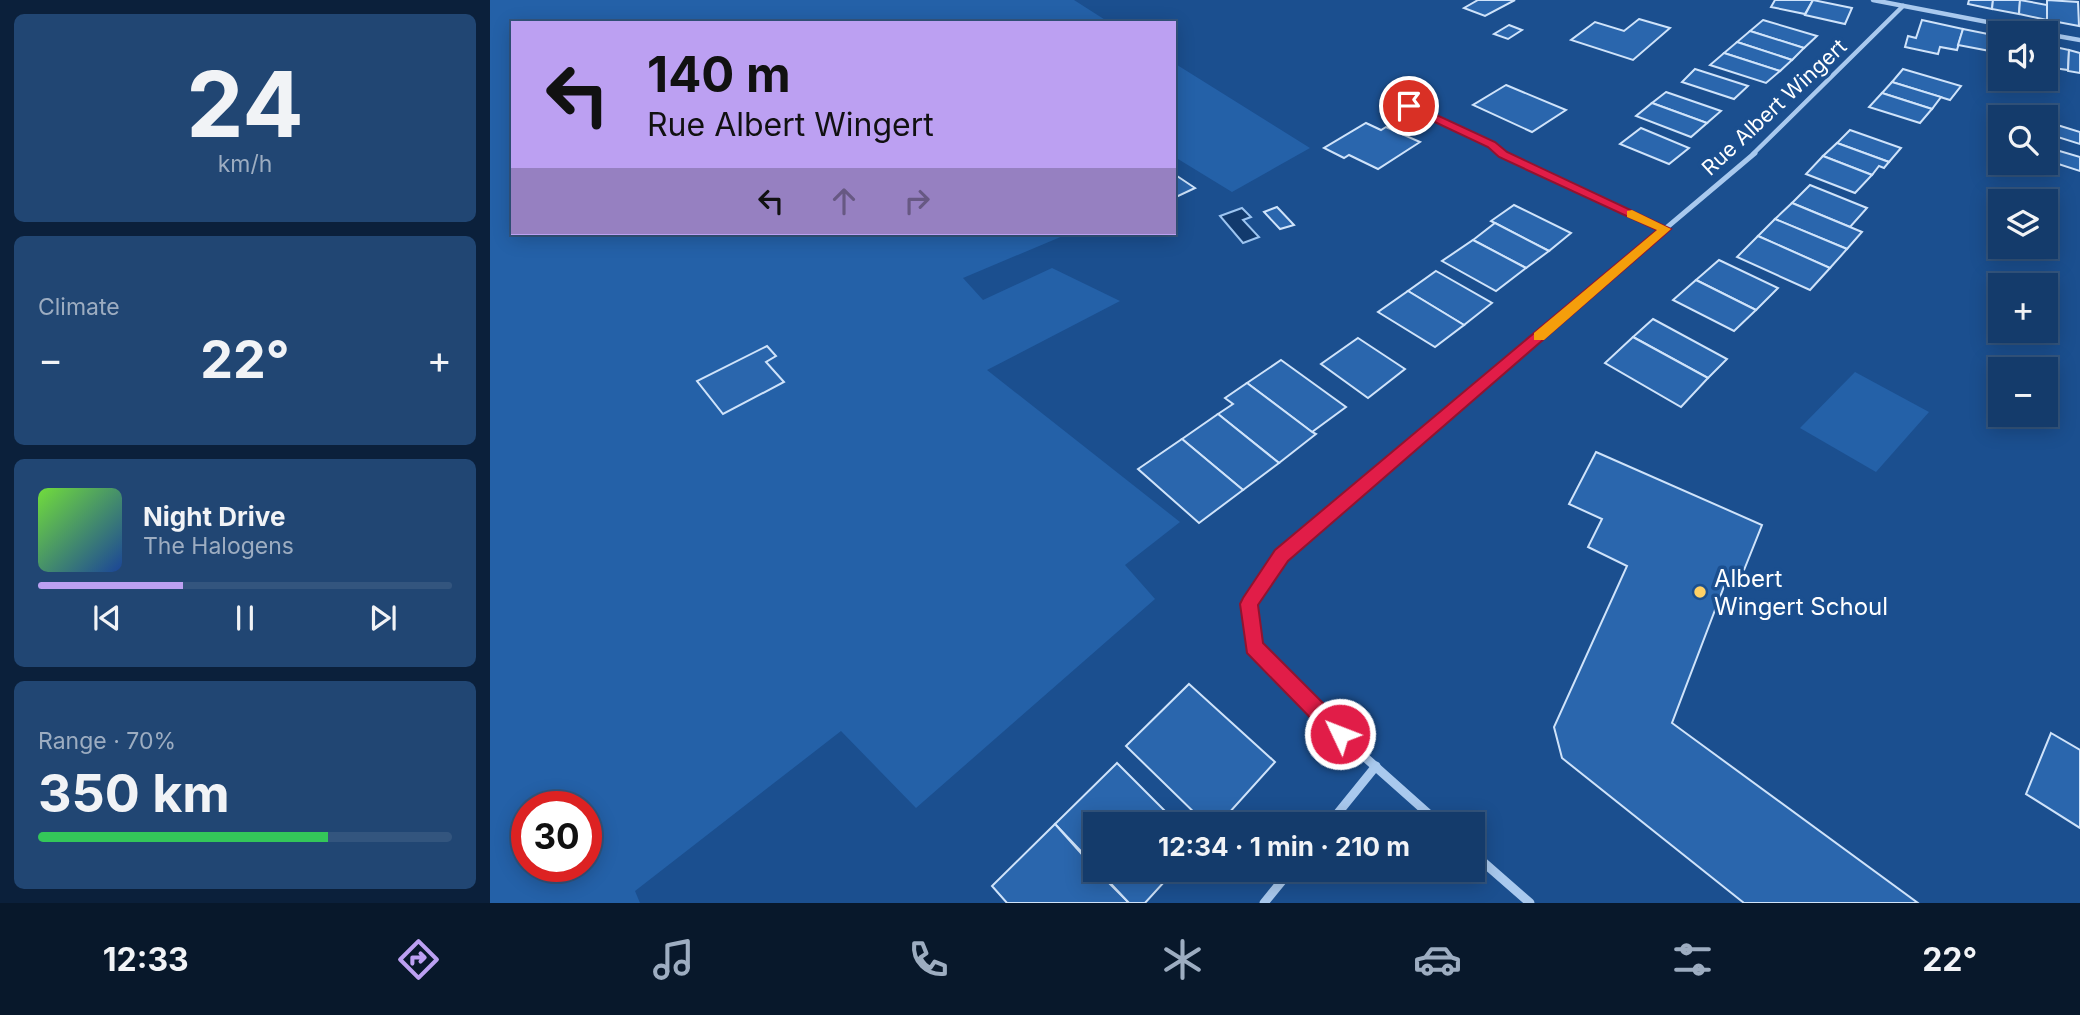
<!DOCTYPE html>
<meta charset="utf-8">
<style>
body{margin:0;font-family:Inter,sans-serif;background:#214673;color:#f1f3f6;height:100vh;display:flex;flex-direction:column;font-size:26px;white-space:nowrap}
*{box-sizing:border-box;margin:0}
p{font-size:23px;color:#9dadc1}
.icon{flex:none;width:38px;height:38px;fill:none;stroke:currentColor;stroke-width:2;stroke-linecap:round;stroke-linejoin:round}
.map{position:relative;flex:1;overflow:hidden}
.side{display:flex;flex-direction:column;gap:14px;padding:14px;background:#0b203b;width:490px}
.side>*{flex:none}
.guide{position:absolute;left:21px;top:21px;width:665px;height:214px;border-radius:0px;box-shadow:0 4px 18px #0003,0 0 0 2px #33557e;background:#bca0f2;color:#111;overflow:hidden}
.tools{position:absolute;left:1498px;top:21px;display:grid;gap:14px}
.tools a{display:grid;place-items:center;width:70px;height:70px;border-radius:0px;background:#143b6b;box-shadow:0 4px 18px #0003,0 0 0 2px #33557e;font-size:35px}
.speed{position:absolute;left:21px;top:791px;display:flex;gap:14px;font-size:35px;font-weight:700;text-align:center}
.speed>*{display:grid;place-content:center;width:91px;height:91px;border-radius:50%;background:#143b6b;box-shadow:0 4px 18px #0003,0 0 0 2px #33557e;line-height:1}
.speed .limit{border:10px solid #d22;background:#fff;color:#111}
.pin{position:absolute;display:grid;place-items:center;width:60px;height:60px;color:#fff;margin:-30px;border:4px solid #fff;border-radius:50%;box-shadow:0 2px 7px #0007}
.me{position:absolute;width:77px;margin:-38px;rotate:313deg;stroke-linejoin:round;filter:drop-shadow(0 0 5px #0008)}
.turn{display:flex;align-items:center;gap:24px;height:147px;padding:0 21px;font-size:32px}
.turn .icon{width:91px;height:91px;stroke-width:2.5}
.turn b{display:block;font-size:49px;line-height:60px}
.lanes{display:flex;align-items:center;height:66px;padding:0 21px;background:#0003;justify-content:center;gap:35px;direction:ltr}
.lanes .off{opacity:.35}
.big{font-size:52px;font-weight:700;line-height:1.1}
.side .tile{flex:1;display:flex;flex-direction:column;justify-content:center;gap:10px;min-width:0;padding:0 24px;border-radius:10px;background:#214673}
.side .dial{align-items:center;gap:0}
.dial b{font-size:91px;line-height:1}
.song{display:flex;align-items:center;gap:21px}
.cover{width:84px;height:84px;border-radius:10px;background:linear-gradient(135deg,hsl(100 70% 55%),hsl(220 70% 35%))}
.played{height:7px;border-radius:4px;background:linear-gradient(90deg,#bca0f2 35%,#33557e 35%)}
.keys{display:flex;justify-content:space-around;direction:ltr}
.heat{display:flex;justify-content:space-between;align-items:center;font-size:38px;direction:ltr}
.charge{height:10px;border-radius:5px;background:linear-gradient(90deg,#34c759 70%,#33557e 0)}
.trip{position:absolute;left:593px;top:812px;width:402px;height:70px;border-radius:0px;background:#143b6b;box-shadow:0 4px 18px #0003,0 0 0 2px #33557e;font-weight:700;line-height:70px;text-align:center}
.dock{display:flex;height:112px;justify-content:space-around;align-items:center;background:#08182b;color:#9dadc1}
.dock .icon{width:49px;height:49px}
.dock .selected{color:#bca0f2}
.dock b{font-size:32px;color:#f1f3f6}
main{display:flex;flex:1;min-height:0}
.map>svg:first-child{display:block}
.green{fill:#2461a8;fill-rule:evenodd}
.water{fill:#123a6d;stroke:#9cc4f0;stroke-width:2}
.building{fill:#2a66ad;stroke:#cfe3fa;stroke-width:2}
.lines{fill:none;stroke-linecap:round;stroke-linejoin:round}
.minor-far3{stroke:#a9c9ee;stroke-width:4.5}
.minor-far2{stroke:#a9c9ee;stroke-width:5}
.minor-far1{stroke:#a9c9ee;stroke-width:7}
.minor{stroke:#a9c9ee;stroke-width:9}
.route{fill:#e11d48;stroke:#92132f;stroke-width:2}
.slow{fill:#f59e0b}
.poi-dot{fill:#ffd166;stroke:#1b4f8f;stroke-width:2.5}
.labels{text-anchor:middle;dominant-baseline:central;stroke-width:7;stroke-linejoin:round;paint-order:stroke}
.far-street-label{font-size:21px;fill:#fff;stroke:#1b4f8f}
.poi-label{font-size:24px;fill:#fff;stroke:#1b4f8f;text-anchor:start}
</style>
<main>
<section class="side">
<div class="tile dial"><b>24</b><p>km/h</p></div>
<div class="tile"><p>Climate</p>
<div class="heat"><a>−</a><b class="big">22°</b><a>+</a></div>
</div>
<div class="tile">
<div class="song"><i class="cover"></i><div><b>Night Drive</b><p>The Halogens</p></div></div>
<div class="played"></div>
<div class="keys"><svg class="icon" aria-label="previous" viewBox="0 0 24 24"><path d="M18 5L8 12l10 7zM5 5v14"/></svg><svg class="icon" aria-label="pause" viewBox="0 0 24 24"><path d="M8 5v14M16 5v14"/></svg><svg class="icon" aria-label="next" viewBox="0 0 24 24"><path d="M6 5l10 7-10 7zM19 5v14"/></svg></div>
</div>
<div class="tile"><p>Range · 70%</p><b class="big">350 km</b><div class="charge"></div></div>
</section>
<div class="map">
<svg width="1590" height="903" viewBox="0 0 1590 903">
<rect width="100%" height="100%" fill="#1b4f8f"/>
<!-- green -->
<g class="green">
<path d="M0 0H584L620 23H23V233H580L473 278 493 300 562 268 630 301 497 370 690 522 635 565 665 599 426 808 351 731 145 891 150 903H0ZM37 807H96V866H37Z"/>
<polygon points="684,63 820,148 742,192 688,159 684,160"/>
<polygon points="1365,372 1439,412 1386,472 1310,428"/>
</g>
<!-- water -->
<polygon class="water" points="752,208 761,217 753,220 769,237 753,243 730,216"/>
<!-- building -->
<g class="building">
<polygon points="988,0 1025,0 995,16 974,8"/>
<polygon points="1285,0 1323,0 1315,14 1281,7"/>
<polygon points="1323,0 1362,8 1355,24 1315,15"/>
<polygon points="1479,0 1503,0 1502,9 1478,4"/>
<polygon points="1503,0 1530,0 1529,14 1502,9"/>
<polygon points="1530,0 1557,5 1557,20 1529,14"/>
<polygon points="1557,0 1588,2 1589,26 1557,20"/>
<polygon points="1149,19 1180,28 1143,60 1081,40 1105,22 1134,31"/>
<polygon points="1273,20 1327,36 1314,48 1260,31"/>
<polygon points="1432,20 1473,29 1467,50 1450,47 1448,54 1415,47 1418,36 1426,38"/>
<polygon points="1019,25 1032,30 1018,39 1004,34"/>
<polygon points="1473,29 1503,35 1500,51 1468,45"/>
<polygon points="1260,31 1314,48 1302,60 1247,42"/>
<polygon points="1503,35 1510,37 1510,54 1500,51"/>
<polygon points="1247,42 1302,60 1290,71 1234,53"/>
<polygon points="1556,45 1579,50 1578,70 1556,67"/>
<polygon points="1579,50 1590,53 1590,73 1578,71"/>
<polygon points="1234,53 1290,71 1276,83 1220,65"/>
<polygon points="1205,69 1258,86 1244,99 1192,82"/>
<polygon points="1413,69 1471,86 1460,100 1402,82"/>
<polygon points="1402,82 1451,97 1442,109 1392,93"/>
<polygon points="1016,85 1076,110 1042,132 983,105"/>
<polygon points="1176,92 1231,111 1217,123 1162,103"/>
<polygon points="1392,93 1442,109 1430,123 1379,107"/>
<polygon points="1162,103 1217,123 1201,137 1146,116"/>
<polygon points="876,123 891,130 896,127 930,142 888,169 859,155 854,158 834,148"/>
<polygon points="1564,124 1590,132 1590,144 1558,134"/>
<polygon points="1151,128 1199,148 1179,164 1130,144"/>
<polygon points="1360,130 1411,148 1399,162 1347,143"/>
<polygon points="1347,143 1399,162 1394,168 1389,166 1382,175 1333,156"/>
<polygon points="1556,147 1590,157 1590,171 1556,160"/>
<polygon points="1333,156 1382,175 1365,193 1316,174"/>
<polygon points="687,176 705,188 684,198 684,177"/>
<polygon points="1320,185 1377,208 1360,227 1302,203"/>
<polygon points="1302,203 1360,227 1372,232 1357,249 1285,219"/>
<polygon points="1024,205 1081,233 1059,251 1001,221"/>
<polygon points="787,207 804,225 790,229 774,212"/>
<polygon points="1285,219 1357,249 1340,268 1268,236"/>
<polygon points="1005,223 1059,251 1036,268 983,240"/>
<polygon points="1268,236 1340,268 1320,290 1247,257"/>
<polygon points="983,240 1036,268 1006,291 952,261"/>
<polygon points="1229,260 1288,288 1266,310 1206,280"/>
<polygon points="946,271 1002,303 974,325 918,291"/>
<polygon points="1206,280 1266,310 1244,331 1183,300"/>
<polygon points="918,291 974,325 945,347 888,312"/>
<polygon points="1163,319 1237,359 1218,378 1143,337"/>
<polygon points="1143,337 1218,378 1191,407 1115,363"/>
<polygon points="868,338 915,369 878,398 831,364"/>
<polygon points="277,346 286,356 276,362 294,382 233,414 207,381"/>
<polygon points="791,360 856,407 822,432 757,383"/>
<polygon points="757,383 822,432 826,434 789,463 728,414 743,404 735,398"/>
<polygon points="728,414 789,463 753,490 692,439"/>
<polygon points="692,439 753,490 709,523 648,469"/>
<polygon points="1106,452 1272,525 1250,580 1238,576 1182,723 1428,903 1254,903 1072,758 1064,727 1137,566 1098,547 1112,519 1079,504"/>
<polygon points="699,684 785,762 729,824 716,824 636,746"/>
<polygon points="1561,733 1590,750 1590,828 1536,794"/>
<polygon points="627,763 688,824 606,824 606,867 565,824"/>
<polygon points="565,824 606,870 639,903 517,903 502,886"/>
<polygon points="608,870 685,870 655,903 639,903"/>
</g>
<g class="lines">
<!-- minor-far3 -->
<g class="minor-far3">
<polyline points="1383,0 1554,33"/>
<polyline points="1556,34 1590,40"/>
<polyline points="919,106 1002,144 1014,154"/>
<polyline points="1263,154 1413,6"/>
</g>
<!-- minor-far2 -->
<g class="minor-far2">
<polyline points="1011,153 1175,229"/>
<polyline points="1034,348 1265,153"/>
</g>
<!-- minor-far1 -->
<polyline class="minor-far1" points="766,594 791,555 1037,347"/>
<!-- minor -->
<g class="minor">
<polyline points="767,592 759,604 764,647 832,719 950,824"/>
<polyline points="839,824 886,766"/>
<polyline points="984,854 1040,903"/>
<polyline points="774,903 801,870"/>
</g>
</g>
<!-- route -->
<polygon class="route" points="915,104 923,104 1005,142 1017,152 1181,229 798,561 768,605 773,643 857,727 860,734 857,741 850,744 843,741 757,653 750,604 753,598 785,550 1167,230 1009,157 998,147 915,108"/>
<!-- slow -->
<polygon class="slow" points="1142,210 1181,229 1054,340 1044,340 1044,333 1167,230 1137,217 1137,211"/>
<!-- markers -->
<circle class="poi-dot" cx="1210" cy="592" r="7"/>
<g class="labels">
<!-- far-street labels -->
<g class="far-street-label">
<text transform="translate(1284 107) rotate(-43)">Rue Albert Wingert</text>
</g>
<!-- poi labels -->
<g class="poi-label">
<text x="1224" y="578">Albert<tspan x="1224" dy="28">Wingert Schoul</tspan></text>
</g>
</g>
</svg>
<div class="tools">
<a><svg class="icon" aria-label="sound" viewBox="0 0 24 24"><path d="M4 9h4l5-4v14l-5-4H4zM17 9q2 3 0 6"/></svg></a>
<a><svg class="icon" aria-label="search" viewBox="0 0 24 24"><circle cx="10" cy="10" r="6"/><path d="M15 15l6 6"/></svg></a>
<a><svg class="icon" aria-label="layers" viewBox="0 0 24 24"><path d="M12 4l9 5-9 5-9-5zM3 14l9 5 9-5"/></svg></a>
<a>+</a>
<a>−</a>
</div>
<div class="speed"><div class="limit">30</div></div>
<div class="pin" style="left:919px;top:106px;background:#d93025"><svg class="icon" aria-label="arrive" viewBox="0 0 24 24"><path d="M6 21V4h12l-3 4 3 4H6"/></svg></div>
<svg class="me" style="left:850px;top:734px" viewBox="-20 -20 40 40"><circle r="17" fill="#e11d48" stroke="#fff" stroke-width="3"/><path d="M0-11L8 9 0 5-8 9z" fill="#fff"/></svg>
<div class="trip">12:34 · 1 min · 210 m</div>
<div class="guide">
<div class="turn"><svg class="icon" aria-label="left" viewBox="0 0 24 24"><path d="M17 20v-9H6M10 6l-5 5 5 5"/></svg><div><b>140 m</b>Rue Albert Wingert</div></div>
<div class="lanes"><svg class="icon" aria-label="left" viewBox="0 0 24 24"><path d="M17 20v-9H6M10 6l-5 5 5 5"/></svg><svg class="icon off" aria-label="ahead" viewBox="0 0 24 24"><path d="M12 20V5M6 11l6-6 6 6"/></svg><svg class="icon off" aria-label="right" viewBox="0 0 24 24"><path d="M7 20v-9h11M14 6l5 5-5 5"/></svg></div>
</div>
</div>
</main>
<nav class="dock">
<b>12:33</b>
<svg class="icon selected" aria-label="directions" viewBox="0 0 24 24"><path d="M12 3l9 9-9 9-9-9zM9 14v-3h6M13 9l2 2-2 2"/></svg>
<svg class="icon" aria-label="music" viewBox="0 0 24 24"><path d="M9 18V5l10-2v13"/><circle cx="6" cy="18" r="3"/><circle cx="16" cy="16" r="3"/></svg>
<svg class="icon" aria-label="phone" viewBox="0 0 24 24"><path d="M5 4h4l2 5-3 2q2 4 5 5l2-3 5 2v4C11 20 4 13 5 4z"/></svg>
<svg class="icon" aria-label="climate" viewBox="0 0 24 24"><path d="M12 3v18M4 7l16 10M4 17L20 7"/></svg>
<svg class="icon" aria-label="car" viewBox="0 0 24 24"><path d="M5 17H2v-5l4-1 3-4h7l3 4 3 1v5h-3M9 17h6M6 11h13"/><circle cx="7" cy="17" r="2"/><circle cx="17" cy="17" r="2"/></svg>
<svg class="icon" aria-label="filters" viewBox="0 0 24 24"><path d="M4 7h16M4 17h16"/><circle cx="9" cy="7" r="2"/><circle cx="15" cy="17" r="2"/></svg>
<b>22°</b>
</nav>
